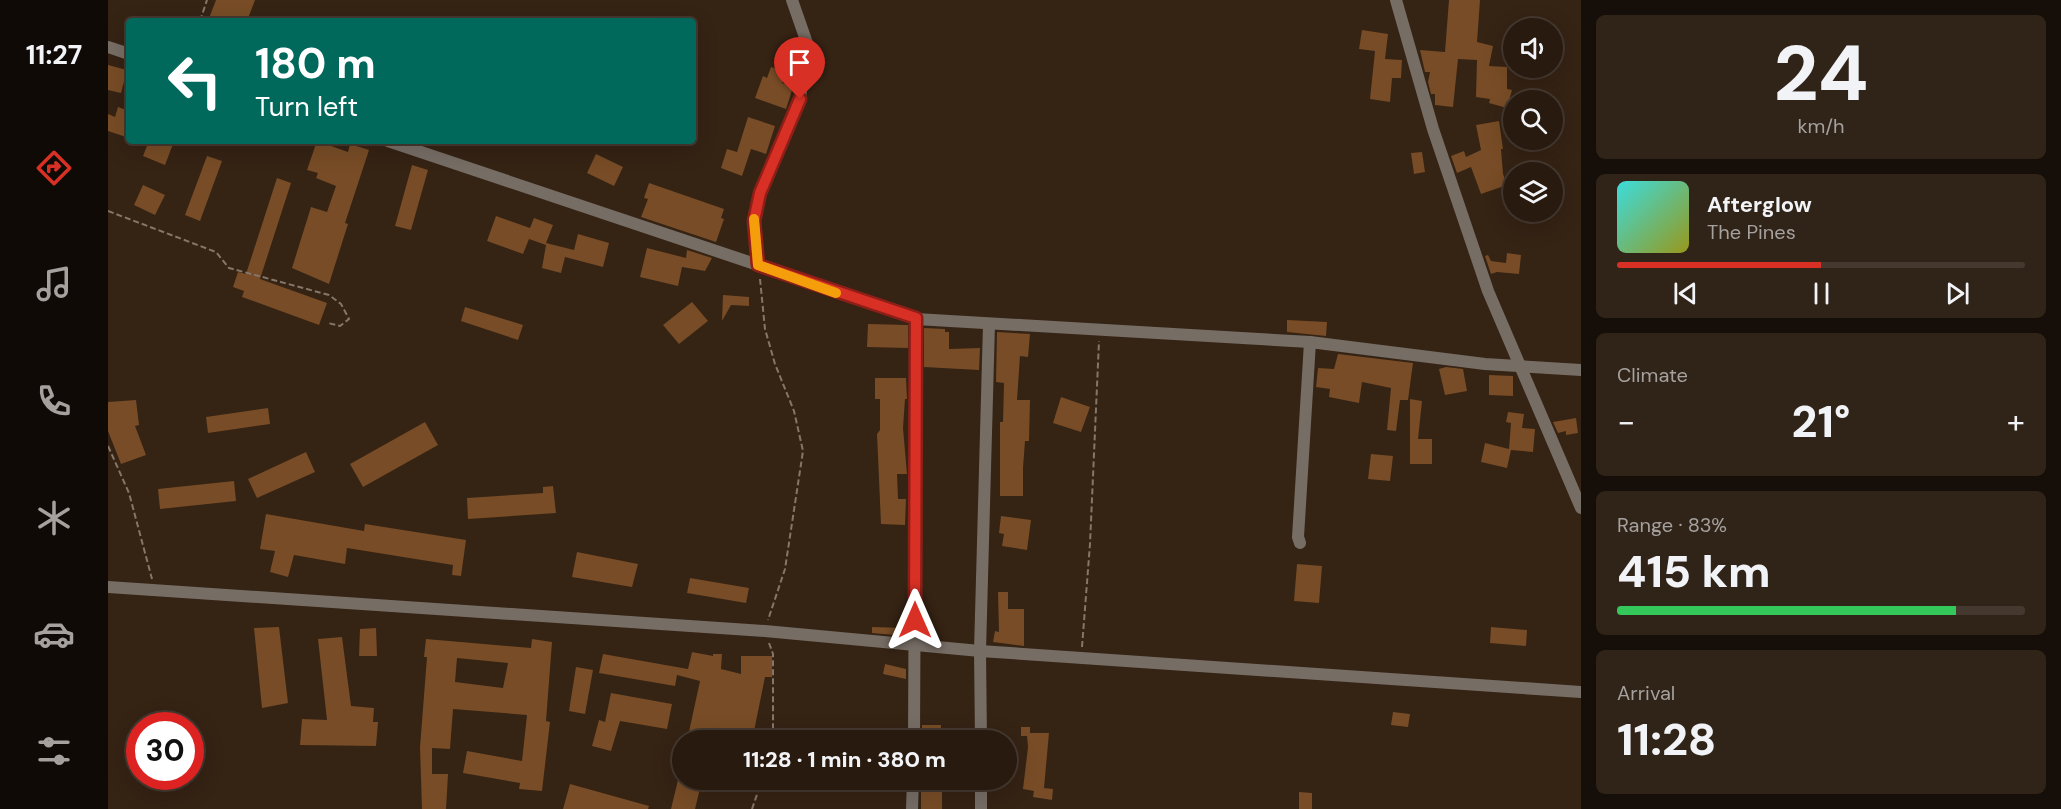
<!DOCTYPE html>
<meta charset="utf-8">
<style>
body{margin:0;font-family:"DM Sans",sans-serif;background:#302318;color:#f1f3f6;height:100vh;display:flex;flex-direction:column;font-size:22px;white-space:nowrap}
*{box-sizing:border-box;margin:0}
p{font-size:20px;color:#a5a19e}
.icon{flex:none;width:33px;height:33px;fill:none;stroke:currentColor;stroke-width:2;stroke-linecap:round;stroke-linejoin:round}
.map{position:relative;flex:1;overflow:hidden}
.drawer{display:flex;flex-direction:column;gap:15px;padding:15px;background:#160e08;width:480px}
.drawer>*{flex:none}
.banner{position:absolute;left:18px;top:18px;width:570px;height:126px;border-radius:6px;box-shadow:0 6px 24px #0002,0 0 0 2px #44382f;background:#00695c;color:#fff;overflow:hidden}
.tools{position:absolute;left:1395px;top:18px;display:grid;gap:12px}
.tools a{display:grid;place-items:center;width:60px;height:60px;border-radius:50%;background:#281a0f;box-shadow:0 6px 24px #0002,0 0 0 2px #44382f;font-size:30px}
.speed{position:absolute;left:18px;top:712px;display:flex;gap:12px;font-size:30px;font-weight:700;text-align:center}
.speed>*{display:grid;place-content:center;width:78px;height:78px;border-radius:50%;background:#281a0f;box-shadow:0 6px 24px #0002,0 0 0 2px #44382f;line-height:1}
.speed .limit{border:9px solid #d22;background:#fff;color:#111}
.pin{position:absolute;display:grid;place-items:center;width:51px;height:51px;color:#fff;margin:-62px -26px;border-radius:50% 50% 50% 0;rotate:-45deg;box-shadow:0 0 6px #0007}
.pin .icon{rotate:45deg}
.me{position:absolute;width:66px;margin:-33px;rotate:0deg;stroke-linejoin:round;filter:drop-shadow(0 0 4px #0008)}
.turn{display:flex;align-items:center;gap:21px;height:126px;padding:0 30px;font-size:27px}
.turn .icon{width:78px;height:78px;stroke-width:2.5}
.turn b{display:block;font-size:42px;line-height:51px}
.big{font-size:45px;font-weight:800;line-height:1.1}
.drawer .card{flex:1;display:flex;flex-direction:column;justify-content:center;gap:9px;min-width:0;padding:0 21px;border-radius:9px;background:#302318}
.drawer .dial{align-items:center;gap:0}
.dial b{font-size:78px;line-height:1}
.song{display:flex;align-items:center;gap:18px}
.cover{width:72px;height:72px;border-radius:9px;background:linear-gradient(135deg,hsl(180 70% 55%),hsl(60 70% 35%))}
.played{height:6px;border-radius:3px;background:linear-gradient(90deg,#d93025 50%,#44382f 50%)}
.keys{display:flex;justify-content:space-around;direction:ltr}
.heat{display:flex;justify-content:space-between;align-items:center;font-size:33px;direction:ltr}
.charge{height:9px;border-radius:4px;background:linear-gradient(90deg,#34c759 83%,#44382f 0)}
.trip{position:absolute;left:564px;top:730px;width:345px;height:60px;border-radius:30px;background:#281a0f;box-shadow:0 6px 24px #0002,0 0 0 2px #44382f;font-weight:800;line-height:60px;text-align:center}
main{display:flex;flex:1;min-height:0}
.dock{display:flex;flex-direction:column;width:108px;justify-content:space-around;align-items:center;background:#100a06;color:#a5a19e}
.dock .icon{width:42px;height:42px}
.dock .current{color:#d93025}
.dock b{font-size:27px;color:#f1f3f6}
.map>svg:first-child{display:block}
.building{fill:#774c26;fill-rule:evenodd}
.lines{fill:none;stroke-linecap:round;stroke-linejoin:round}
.path{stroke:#857669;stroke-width:2;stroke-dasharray:6 3;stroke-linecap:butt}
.minor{stroke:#766d65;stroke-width:12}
.route-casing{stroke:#8d1f18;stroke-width:15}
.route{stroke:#d93025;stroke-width:10}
.slow{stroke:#f59e0b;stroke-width:10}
</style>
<main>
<nav class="dock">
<b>11:27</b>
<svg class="icon current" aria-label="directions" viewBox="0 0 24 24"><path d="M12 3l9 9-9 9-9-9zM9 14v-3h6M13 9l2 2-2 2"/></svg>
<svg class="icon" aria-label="music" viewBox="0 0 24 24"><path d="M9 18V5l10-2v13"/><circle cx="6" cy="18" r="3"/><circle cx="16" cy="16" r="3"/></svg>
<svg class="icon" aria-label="phone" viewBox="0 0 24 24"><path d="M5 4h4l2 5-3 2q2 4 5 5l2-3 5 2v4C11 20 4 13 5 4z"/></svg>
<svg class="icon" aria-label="climate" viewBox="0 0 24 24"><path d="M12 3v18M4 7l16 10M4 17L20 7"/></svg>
<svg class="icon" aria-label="car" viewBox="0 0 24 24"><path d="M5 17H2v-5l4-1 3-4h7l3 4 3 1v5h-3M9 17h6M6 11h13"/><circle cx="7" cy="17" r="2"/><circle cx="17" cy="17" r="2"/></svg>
<svg class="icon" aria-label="filters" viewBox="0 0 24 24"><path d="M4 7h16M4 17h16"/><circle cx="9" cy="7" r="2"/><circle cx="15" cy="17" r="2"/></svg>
</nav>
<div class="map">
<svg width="1473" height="809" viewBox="0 0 1473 809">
<rect width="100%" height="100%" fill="#352314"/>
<!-- building -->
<g class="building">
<polygon points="108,0 147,0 139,21 100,21"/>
<polygon points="1341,0 1372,0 1369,42 1385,46 1381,66 1399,67 1399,89 1404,90 1399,108 1381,103 1382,99 1368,97 1369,60 1350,59 1345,107 1327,105 1327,94 1323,94 1320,82 1322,72 1317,72 1312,50 1337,52"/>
<polygon points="1254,30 1280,34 1277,59 1294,60 1293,78 1284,78 1282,102 1262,99 1267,51 1251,49"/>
<polygon points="0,65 19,70 13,93 0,90"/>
<polygon points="663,67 678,72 674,83 685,87 678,109 647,98 655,76 659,78"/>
<polygon points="10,107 21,111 21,138 0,131 0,114 7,117"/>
<polygon points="640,117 667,126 658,154 643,149 634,176 613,168 619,149 629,152"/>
<polygon points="1391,121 1395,149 1393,149 1395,174 1399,185 1373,194 1363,167 1349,173 1343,156 1356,151 1358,157 1373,150 1368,125"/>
<polygon points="41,141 65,144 57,165 35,156"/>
<polygon points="209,141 240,152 242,144 261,150 237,223 240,224 221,284 184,268 203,207 219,212 228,186 208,178 210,173 199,170"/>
<polygon points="1314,152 1317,172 1306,174 1303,153"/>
<polygon points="488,154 515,167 506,186 479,173"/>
<polygon points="99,156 114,161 92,221 77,215"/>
<polygon points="304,165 320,170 303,230 287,226"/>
<polygon points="169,178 183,183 152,279 219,303 211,325 134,297 136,291 125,287 130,272 138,274"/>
<polygon points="541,183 616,209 613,218 616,219 608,242 533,217 540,199 536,198"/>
<polygon points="35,185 57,195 47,215 26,205"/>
<polygon points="388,216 422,228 426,218 445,225 438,243 466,250 470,234 501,243 495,267 457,257 453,273 434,268 438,245 421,239 415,254 379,241"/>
<polygon points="539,248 578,258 579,250 604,258 597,271 574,267 570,286 532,277"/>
<polygon points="1399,253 1413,255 1411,274 1389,272 1383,274 1377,256 1380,255 1383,261 1398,263"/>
<polygon points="615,295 641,297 641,306 623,305 614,321"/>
<polygon points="584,302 600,321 571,344 555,325"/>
<polygon points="357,307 415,325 410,340 353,321"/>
<polygon points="1179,320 1219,322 1218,336 1179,332"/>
<polygon points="760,324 800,325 800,348 759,347"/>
<polygon points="816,328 837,329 837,332 841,332 841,349 872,348 871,370 816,367"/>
<polygon points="889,332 922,334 920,357 912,356 909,400 922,400 921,441 917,441 915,468 915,496 892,496 892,422 895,422 896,383 888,382"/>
<polygon points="1230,354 1305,363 1300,400 1292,400 1288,431 1279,430 1283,388 1254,382 1251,403 1221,397 1222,389 1208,387 1210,368 1226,369"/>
<polygon points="1338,367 1355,369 1359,391 1337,395 1331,369"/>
<polygon points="1381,375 1405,376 1405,396 1381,395"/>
<polygon points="767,378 798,378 799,399 797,399 795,428 799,474 789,474 790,499 798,499 797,525 773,524 769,434 772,430 772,399 767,399"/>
<polygon points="953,397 982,407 973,432 945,423"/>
<polygon points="1302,399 1314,401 1310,439 1324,439 1324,464 1302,464"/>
<polygon points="28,400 31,425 27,426 38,455 13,464 0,431 0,402"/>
<polygon points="160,408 162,424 100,433 98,417"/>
<polygon points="1400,412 1416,414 1414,428 1427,429 1425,452 1403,450 1399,468 1373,462 1377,443 1401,449 1403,423 1398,422"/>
<polygon points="1468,418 1470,433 1458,435 1458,431 1450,433 1445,422"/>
<polygon points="317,422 330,445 255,487 242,464"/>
<polygon points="198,452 207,472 149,498 140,479"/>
<polygon points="1263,454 1285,456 1282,481 1260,479"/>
<polygon points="126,481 128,501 52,509 50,489"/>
<polygon points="445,486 448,513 360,519 359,498 435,493 435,487"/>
<polygon points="158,514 256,531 257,524 358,540 353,576 344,575 345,565 239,548 237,564 186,555 180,577 162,572 167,551 152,549"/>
<polygon points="893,516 923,520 919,550 894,546 896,534 891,533"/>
<polygon points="469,552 530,564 524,587 464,577"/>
<polygon points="1189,564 1214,566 1211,603 1186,601"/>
<polygon points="582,578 641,588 638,603 579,593"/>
<polygon points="890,592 900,592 900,609 916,609 916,646 885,642 887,631 891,632"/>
<polygon points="171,627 180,703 154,708 146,628"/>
<polygon points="764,627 798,628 798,636 764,633"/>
<polygon points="1383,627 1419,630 1418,646 1382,643"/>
<polygon points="268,628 269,656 251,656 252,629"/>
<polygon points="234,637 243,706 266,708 265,722 270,722 268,746 192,745 194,719 219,720 210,639"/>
<path d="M318 639 423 648 424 639 444 642 438 721 442 722 434 791 411 789 412 783 355 773 359 751 414 761 419 715 345 709 342 749 324 748V774H340L338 809H314L312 747 319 657H316ZM349 658 400 663 395 688 347 682Z"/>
<polygon points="584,652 605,656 605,654 614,654 613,669 633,674 633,656 664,656 664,677 657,677 644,741 579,741 592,681 569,675 567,686 491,673 495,654 580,669"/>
<polygon points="777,664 798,669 798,679 775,674"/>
<polygon points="468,667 485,670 477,714 461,711"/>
<polygon points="503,693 564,704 559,729 512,721 503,751 484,746 491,720 497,722"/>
<polygon points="1285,712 1302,714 1300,727 1283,725"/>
<rect x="814" y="725" width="19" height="16"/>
<polygon points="913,727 922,727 922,733 941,733 936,788 945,789 944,800 925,797 926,791 915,789 920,747 919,736 913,736"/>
<polygon points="570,780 594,780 587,809 563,809"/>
<rect x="813" y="780" width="21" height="29"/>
<polygon points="462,784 541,806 540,809 455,809"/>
<polygon points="1191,792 1204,793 1204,809 1191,809"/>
</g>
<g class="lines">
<!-- path -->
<g class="path">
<polyline points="92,21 99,0"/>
<polyline points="0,211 108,252 121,268 221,295 233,304 241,319 232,326 220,323"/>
<polyline points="652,279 657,329 667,364 686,411 695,451 677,569 660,620"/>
<polyline points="0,446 21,493 44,579"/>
<polyline points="661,643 665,654 665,741"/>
<polyline points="974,647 982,544 991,341"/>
<polyline points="644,809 654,780"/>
</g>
<!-- minor -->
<g class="minor">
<polyline points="684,0 699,43 692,98 652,193 646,221 650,265 808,319 1202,342 1377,364 1473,370"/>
<polyline points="1288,0 1325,129 1380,291 1473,508"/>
<polyline points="0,47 21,54"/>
<polyline points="280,141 650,265"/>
<polyline points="1192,543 1190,537 1202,342"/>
<polyline points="0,587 657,631 872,651 1473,692"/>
<polyline points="806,741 808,319"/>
<polyline points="873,741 872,651 881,324"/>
<polyline points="873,780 873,809"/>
<polyline points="804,809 805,780"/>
</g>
</g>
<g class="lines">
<!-- route casing -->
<g class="route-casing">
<polyline id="route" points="692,99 652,193 646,221 650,265 808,318 807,620"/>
</g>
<!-- route -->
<use href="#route" class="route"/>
<!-- slow -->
<polyline class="slow" points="646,219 650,265 728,293"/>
</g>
</svg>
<div class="tools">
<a><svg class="icon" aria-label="sound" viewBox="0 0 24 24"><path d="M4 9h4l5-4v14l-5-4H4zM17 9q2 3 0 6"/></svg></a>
<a><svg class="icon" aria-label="search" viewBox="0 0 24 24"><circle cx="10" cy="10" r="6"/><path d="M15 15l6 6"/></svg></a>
<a><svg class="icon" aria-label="layers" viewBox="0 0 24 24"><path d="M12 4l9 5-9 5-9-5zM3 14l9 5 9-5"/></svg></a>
</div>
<div class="speed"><div class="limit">30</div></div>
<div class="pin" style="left:692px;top:99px;background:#d93025"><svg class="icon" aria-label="arrive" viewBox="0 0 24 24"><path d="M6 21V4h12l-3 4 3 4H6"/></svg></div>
<svg class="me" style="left:807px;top:620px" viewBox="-20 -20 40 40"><path d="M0-17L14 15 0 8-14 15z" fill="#d93025" stroke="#fff" stroke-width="4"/></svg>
<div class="trip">11:28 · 1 min · 380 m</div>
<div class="banner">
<div class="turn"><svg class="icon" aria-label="left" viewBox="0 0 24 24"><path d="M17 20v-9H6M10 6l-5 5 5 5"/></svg><div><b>180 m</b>Turn left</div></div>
</div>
</div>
<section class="drawer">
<div class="card dial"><b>24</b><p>km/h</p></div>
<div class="card">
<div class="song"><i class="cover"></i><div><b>Afterglow</b><p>The Pines</p></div></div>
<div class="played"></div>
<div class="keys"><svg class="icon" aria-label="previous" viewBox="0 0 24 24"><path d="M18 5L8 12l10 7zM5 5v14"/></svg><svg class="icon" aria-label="pause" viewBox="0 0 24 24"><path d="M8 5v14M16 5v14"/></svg><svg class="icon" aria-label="next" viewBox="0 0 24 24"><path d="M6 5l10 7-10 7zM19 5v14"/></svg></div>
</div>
<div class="card"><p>Climate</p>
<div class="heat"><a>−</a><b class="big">21°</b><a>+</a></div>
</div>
<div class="card"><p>Range · 83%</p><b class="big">415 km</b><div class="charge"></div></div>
<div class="card"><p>Arrival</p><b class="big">11:28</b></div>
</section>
</main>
